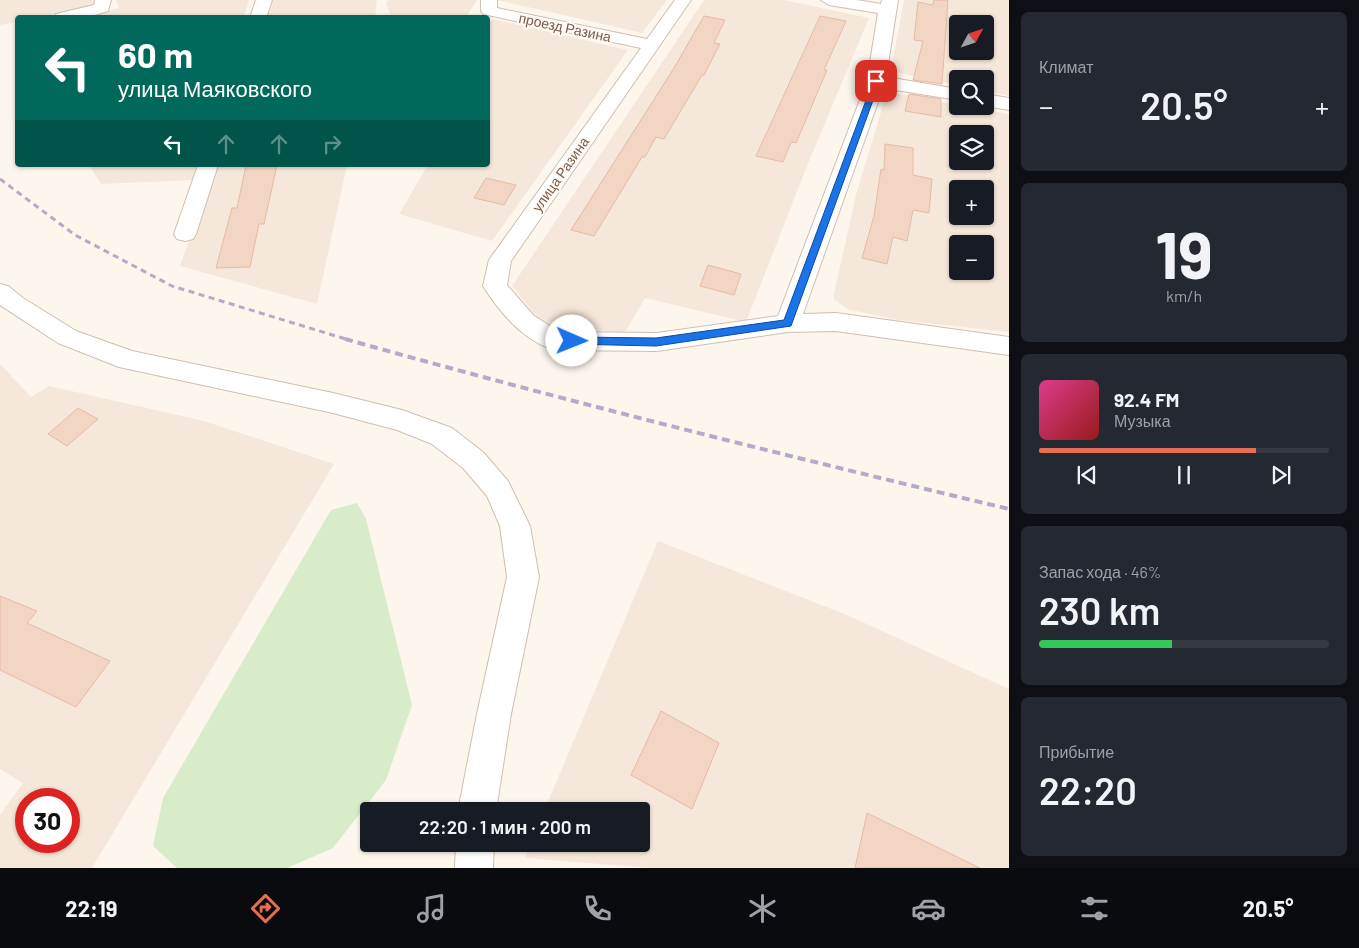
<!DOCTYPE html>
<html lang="ru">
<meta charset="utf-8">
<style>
body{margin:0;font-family:Barlow,sans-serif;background:#242831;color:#f1f3f6;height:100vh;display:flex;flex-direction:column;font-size:19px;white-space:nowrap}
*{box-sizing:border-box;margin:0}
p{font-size:16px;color:#9ea1a6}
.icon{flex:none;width:28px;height:28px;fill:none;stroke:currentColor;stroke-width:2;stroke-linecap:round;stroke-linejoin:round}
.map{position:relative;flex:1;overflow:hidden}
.details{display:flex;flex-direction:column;gap:12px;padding:12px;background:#0d0f14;width:350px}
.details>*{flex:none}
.banner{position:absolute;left:15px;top:15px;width:475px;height:152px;border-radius:5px;box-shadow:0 1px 4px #0004;background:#00695c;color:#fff;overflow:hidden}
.needle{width:32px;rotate:50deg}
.buttons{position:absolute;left:949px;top:15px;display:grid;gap:10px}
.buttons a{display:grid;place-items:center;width:45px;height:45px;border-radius:5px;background:#171b24;box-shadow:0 1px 4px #0004;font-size:25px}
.speed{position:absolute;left:15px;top:788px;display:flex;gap:10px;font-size:25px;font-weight:700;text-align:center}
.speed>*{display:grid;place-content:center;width:65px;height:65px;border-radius:50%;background:#171b24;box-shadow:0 1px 4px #0004;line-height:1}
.speed .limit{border:8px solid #d22;background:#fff;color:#111}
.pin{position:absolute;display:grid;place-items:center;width:42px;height:42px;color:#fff;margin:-21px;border-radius:10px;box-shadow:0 2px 8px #0006}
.me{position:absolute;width:55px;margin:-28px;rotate:91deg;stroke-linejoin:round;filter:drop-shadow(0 0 4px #0008)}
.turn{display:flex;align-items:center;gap:18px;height:105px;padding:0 20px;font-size:22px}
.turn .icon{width:65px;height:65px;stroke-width:2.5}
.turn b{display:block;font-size:35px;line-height:42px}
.lanes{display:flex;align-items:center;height:48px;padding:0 20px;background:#0003;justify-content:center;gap:25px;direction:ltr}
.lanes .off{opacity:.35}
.big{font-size:38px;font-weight:600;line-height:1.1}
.details .widget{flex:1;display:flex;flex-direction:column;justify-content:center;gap:8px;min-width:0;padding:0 18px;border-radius:8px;background:#242831}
.details .dial{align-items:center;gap:0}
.dial b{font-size:65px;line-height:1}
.song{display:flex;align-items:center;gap:15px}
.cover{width:60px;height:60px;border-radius:8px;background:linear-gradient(135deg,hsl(330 70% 55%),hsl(0 70% 35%))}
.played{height:5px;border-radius:2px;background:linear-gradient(90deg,#e76f51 75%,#363941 75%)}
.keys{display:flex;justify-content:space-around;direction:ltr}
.heat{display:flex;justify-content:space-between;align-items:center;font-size:28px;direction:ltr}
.charge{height:8px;border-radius:4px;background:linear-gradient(90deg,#34c759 46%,#363941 0)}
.trip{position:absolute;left:360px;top:802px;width:290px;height:50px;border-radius:5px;background:#171b24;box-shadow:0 1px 4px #0004;font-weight:600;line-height:50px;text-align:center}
.tabs{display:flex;height:80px;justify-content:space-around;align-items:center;background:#090b0e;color:#9ea1a6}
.tabs .icon{width:35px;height:35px}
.tabs .active{color:#e76f51}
.tabs b{font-size:22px;color:#f1f3f6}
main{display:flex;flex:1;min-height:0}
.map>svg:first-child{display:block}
.residential{fill:#f5e8da;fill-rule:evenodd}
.green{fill:#d8ecc9}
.building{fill:#f3d5c3;stroke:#e6bba3}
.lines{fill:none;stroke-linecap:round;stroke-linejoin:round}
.minor-casing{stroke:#d1beb0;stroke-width:2}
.minor{fill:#fff;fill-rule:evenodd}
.rail-far1{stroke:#b9a8c9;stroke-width:3;stroke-dasharray:6 4.5;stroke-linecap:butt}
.rail{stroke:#b9a8c9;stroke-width:4;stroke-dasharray:8 5;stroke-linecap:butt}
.route{fill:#1a73e8;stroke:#114b97}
.labels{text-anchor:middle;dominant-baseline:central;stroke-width:4;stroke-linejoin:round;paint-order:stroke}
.far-street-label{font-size:14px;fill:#7a5c4d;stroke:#fffaf3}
</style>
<main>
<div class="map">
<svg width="1009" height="868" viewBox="0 0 1009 868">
<rect width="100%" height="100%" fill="#fdf6ec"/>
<!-- residential -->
<g class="residential">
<polygon points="0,0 96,0 96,7 39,17 18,18 17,22 0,25"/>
<polygon points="116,0 249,0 244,17 79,18 119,8"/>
<polygon points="273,0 377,0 375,17 268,17"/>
<polygon points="389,0 477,0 466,17 391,18 386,2"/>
<polygon points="497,0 667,0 642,33"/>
<polygon points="704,0 784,0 869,18 807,166 746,322 645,298 624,334 539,320 512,286"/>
<path d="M904 0H1009V96L985 91V79H958L957 85 891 71ZM958 24H985V51H958Z"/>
<polygon points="493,19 628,50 492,241 399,214 428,165 488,165 488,24"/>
<path d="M887 92 1009 114V332L898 320 847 309 833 298 856 195ZM958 134H985V161H958ZM958 189H985V216H958ZM958 244H985V271H958Z"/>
<polygon points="89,165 198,165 193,180 101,184"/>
<polygon points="216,165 347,165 317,304 180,266"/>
<path d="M0 364 31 397 49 386 204 421 334 464 92 868H0V815L23 783 0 769ZM26 799H69V841H26Z"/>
<polygon points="658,541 847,615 1009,689 1009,868 650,868 525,858 531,844 641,844 641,811 544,811"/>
</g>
<!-- green -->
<polygon class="green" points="357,503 366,519 412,705 386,780 333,848 287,868 177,868 153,846 163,798 331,510"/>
<!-- building -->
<g class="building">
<polygon points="934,0 948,0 942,84 913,80 923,41 914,40 918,2 933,5"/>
<polygon points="704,16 725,20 714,43 720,44 704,75 702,75 664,139 656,137 645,157 642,157 594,236 571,230 674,68"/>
<polygon points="820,16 846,21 824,70 827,70 796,143 791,142 783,162 756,156"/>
<polygon points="909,94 941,99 941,117 905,111"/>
<polygon points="885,144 913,148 913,175 932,179 929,213 913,210 907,241 893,237 887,264 862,258 874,216 881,169 884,170"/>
<polygon points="246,165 277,165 264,224 259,224 250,267 216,268 232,208 237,208"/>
<polygon points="486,178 516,185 504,205 474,198"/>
<polygon points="708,265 741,274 734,295 700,286"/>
<polygon points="78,408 98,419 67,446 48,434"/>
<polygon points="0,596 37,611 27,623 110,661 76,707 0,670"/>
<polygon points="661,711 719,743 692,809 631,775"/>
<polygon points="867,813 980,868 855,868"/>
</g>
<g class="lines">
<!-- minor casing -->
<g class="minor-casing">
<g id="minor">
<polygon points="95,0 111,0 108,11 84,18 54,18 56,14 94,5"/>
<polygon points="256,0 272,0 266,18 250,18"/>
<path d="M481 0H497V8L647 39 675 0H691L511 261 507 285 534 316 560 332 657 333 778 316 867 81 878 13 829 5 821 0H857L881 4 882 0H898L886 77 958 89V100L883 88 803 314 836 313 1009 337V355L836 331 788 332 657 351 555 350C524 341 500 313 483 286L489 260 641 48 483 14 481 11Z"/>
<polygon points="985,94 1009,98 1009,110 985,106"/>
<polygon points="198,165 218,165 196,234 193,239 185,241 177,239 174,234"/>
<polygon points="0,284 8,286 23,298 76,331 132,351 333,393 402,410 452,428 483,452 508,481 530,526 539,577 511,714 496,811 458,811 477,714 507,577 500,526 487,496 463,468 432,444 397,430 333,413 119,367 58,343 0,305"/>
<polygon points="456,844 494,844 493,868 455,868"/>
</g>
</g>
<!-- minor -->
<use href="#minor" class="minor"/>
<!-- rail-far1 -->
<polyline class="rail-far1" points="0,179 75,235 172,286 349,340"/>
<!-- rail -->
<path class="rail" d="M345 339C565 401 787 456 1009 509"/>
</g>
<!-- route -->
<polygon class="route" points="874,79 880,81 791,326 656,346 568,344 567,341 572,337 656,338 784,320"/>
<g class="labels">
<!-- far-street labels -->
<g class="far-street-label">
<text transform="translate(565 27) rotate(12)">проезд Разина</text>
<text transform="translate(560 174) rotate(-55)">улица Разина</text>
</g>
</g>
</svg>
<div class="buttons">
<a><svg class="needle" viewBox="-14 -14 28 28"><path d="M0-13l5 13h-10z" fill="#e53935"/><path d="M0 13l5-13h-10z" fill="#9ea1a6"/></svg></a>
<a><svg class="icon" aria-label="search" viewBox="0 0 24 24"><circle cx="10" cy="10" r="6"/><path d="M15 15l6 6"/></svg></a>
<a><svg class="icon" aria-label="layers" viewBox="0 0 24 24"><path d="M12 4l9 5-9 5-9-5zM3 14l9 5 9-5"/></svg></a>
<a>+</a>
<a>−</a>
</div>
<div class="speed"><div class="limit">30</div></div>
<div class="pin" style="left:876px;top:81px;background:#d93025"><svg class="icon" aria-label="arrive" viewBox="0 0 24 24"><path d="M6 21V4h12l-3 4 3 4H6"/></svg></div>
<svg class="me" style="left:572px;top:341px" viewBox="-20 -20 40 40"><circle r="19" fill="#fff"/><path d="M0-13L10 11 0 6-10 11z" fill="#1a73e8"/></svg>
<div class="trip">22:20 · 1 мин · 200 m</div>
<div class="banner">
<div class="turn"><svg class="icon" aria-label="left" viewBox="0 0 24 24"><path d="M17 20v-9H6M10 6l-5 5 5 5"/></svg><div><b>60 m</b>улица Маяковского</div></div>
<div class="lanes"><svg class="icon" aria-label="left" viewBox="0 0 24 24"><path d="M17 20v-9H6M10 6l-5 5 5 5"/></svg><svg class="icon off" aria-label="ahead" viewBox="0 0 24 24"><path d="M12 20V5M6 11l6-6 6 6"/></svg><svg class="icon off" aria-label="ahead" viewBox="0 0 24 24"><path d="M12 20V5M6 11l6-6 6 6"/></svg><svg class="icon off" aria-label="right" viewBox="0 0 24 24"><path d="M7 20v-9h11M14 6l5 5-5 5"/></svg></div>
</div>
</div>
<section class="details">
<div class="widget"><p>Климат</p>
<div class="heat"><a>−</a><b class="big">20.5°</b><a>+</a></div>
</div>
<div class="widget dial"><b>19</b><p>km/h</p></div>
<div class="widget">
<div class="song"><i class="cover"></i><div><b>92.4 FM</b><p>Музыка</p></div></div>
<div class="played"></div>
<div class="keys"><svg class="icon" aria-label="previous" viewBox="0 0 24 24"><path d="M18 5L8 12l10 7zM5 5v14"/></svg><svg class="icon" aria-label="pause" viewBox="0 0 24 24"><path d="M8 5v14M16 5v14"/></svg><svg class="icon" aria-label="next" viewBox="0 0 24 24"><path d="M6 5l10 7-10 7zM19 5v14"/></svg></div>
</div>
<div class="widget"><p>Запас хода · 46%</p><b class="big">230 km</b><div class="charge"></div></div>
<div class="widget"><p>Прибытие</p><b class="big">22:20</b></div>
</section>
</main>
<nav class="tabs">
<b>22:19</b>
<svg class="icon active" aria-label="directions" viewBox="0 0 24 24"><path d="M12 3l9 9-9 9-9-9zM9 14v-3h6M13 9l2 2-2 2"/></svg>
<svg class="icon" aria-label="music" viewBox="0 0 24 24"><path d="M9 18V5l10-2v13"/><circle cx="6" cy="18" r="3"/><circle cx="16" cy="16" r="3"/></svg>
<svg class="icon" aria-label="phone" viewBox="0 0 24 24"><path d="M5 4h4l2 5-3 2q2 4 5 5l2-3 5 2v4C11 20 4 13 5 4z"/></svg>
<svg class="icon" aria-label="climate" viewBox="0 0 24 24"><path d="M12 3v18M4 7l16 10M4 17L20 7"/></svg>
<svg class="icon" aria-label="car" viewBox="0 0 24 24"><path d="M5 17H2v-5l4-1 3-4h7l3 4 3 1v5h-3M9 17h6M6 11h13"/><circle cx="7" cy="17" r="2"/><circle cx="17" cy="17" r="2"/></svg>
<svg class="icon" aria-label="filters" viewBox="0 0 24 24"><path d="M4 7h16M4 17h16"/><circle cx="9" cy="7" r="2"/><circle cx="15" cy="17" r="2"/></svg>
<b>20.5°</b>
</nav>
